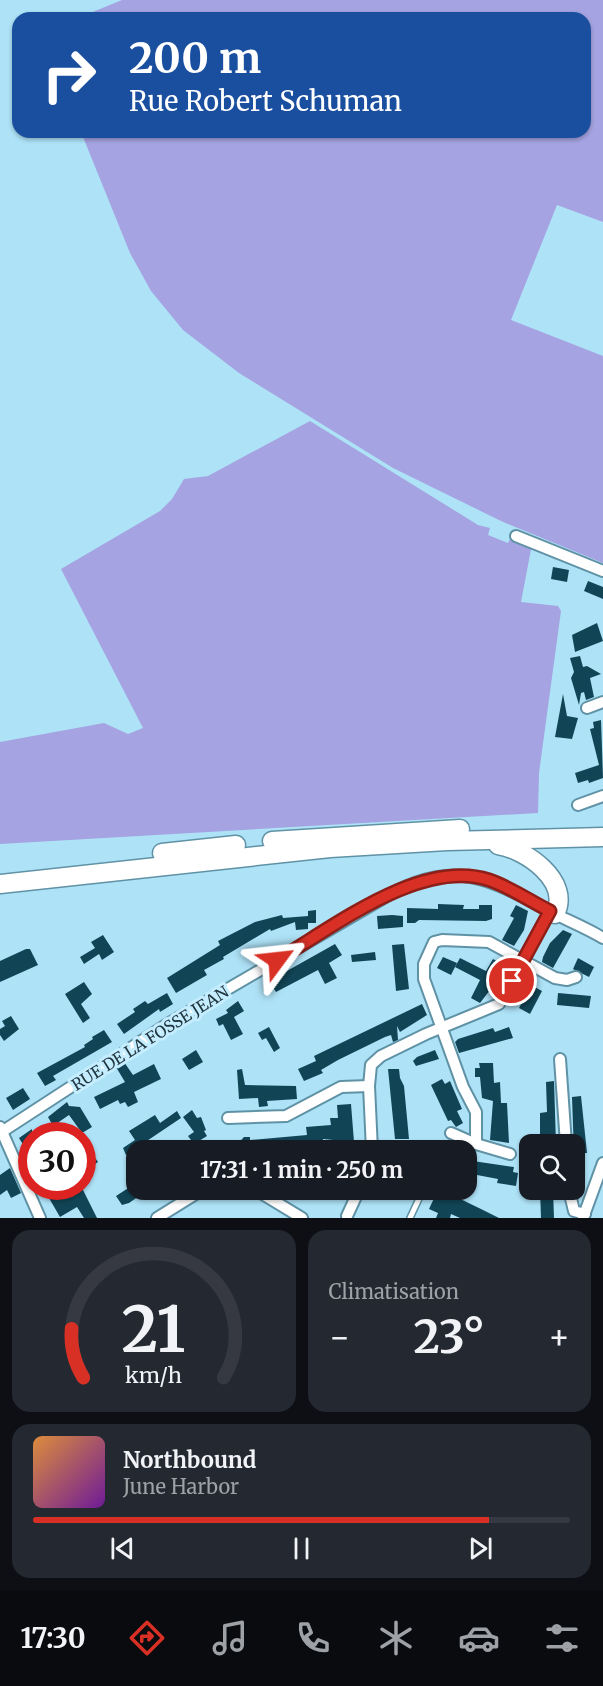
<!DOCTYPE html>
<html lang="fr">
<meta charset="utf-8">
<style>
body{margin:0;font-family:Merriweather,serif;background:#242831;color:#f1f3f6;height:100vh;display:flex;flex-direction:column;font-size:22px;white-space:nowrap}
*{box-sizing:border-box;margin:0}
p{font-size:20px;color:#9ea1a6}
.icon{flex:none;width:33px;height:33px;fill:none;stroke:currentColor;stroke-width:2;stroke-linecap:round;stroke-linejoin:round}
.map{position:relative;height:1218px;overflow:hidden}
.panel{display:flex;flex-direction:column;gap:12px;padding:12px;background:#0d0f14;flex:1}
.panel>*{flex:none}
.guide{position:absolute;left:12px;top:12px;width:579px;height:126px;border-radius:18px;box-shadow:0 2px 4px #0004;background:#1a4fa0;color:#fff;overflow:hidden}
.tools{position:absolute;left:519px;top:1134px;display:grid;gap:12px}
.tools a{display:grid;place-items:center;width:66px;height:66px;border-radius:12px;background:#171b24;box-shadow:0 2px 4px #0004;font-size:30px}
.speed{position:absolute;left:18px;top:1122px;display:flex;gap:12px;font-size:30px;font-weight:700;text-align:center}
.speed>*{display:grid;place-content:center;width:78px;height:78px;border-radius:50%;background:#171b24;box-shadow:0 2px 4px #0004;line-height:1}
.speed .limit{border:9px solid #d22;background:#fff;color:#111}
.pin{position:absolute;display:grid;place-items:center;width:51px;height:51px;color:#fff;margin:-26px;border:3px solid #fff;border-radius:50%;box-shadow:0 2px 6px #0007}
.me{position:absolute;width:66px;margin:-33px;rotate:60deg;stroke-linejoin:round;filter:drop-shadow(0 0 4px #0008)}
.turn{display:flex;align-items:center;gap:21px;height:126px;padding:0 18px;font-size:27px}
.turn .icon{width:78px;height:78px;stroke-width:2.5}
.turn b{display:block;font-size:42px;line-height:51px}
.big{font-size:45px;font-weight:700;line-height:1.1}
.panel .widget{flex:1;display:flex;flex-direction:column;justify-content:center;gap:9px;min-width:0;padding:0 21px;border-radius:18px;background:#242831}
.panel .dial{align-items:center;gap:0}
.dial svg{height:156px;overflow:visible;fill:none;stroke:#363941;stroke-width:7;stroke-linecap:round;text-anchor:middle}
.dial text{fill:#f1f3f6;stroke:none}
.song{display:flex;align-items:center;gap:18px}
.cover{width:72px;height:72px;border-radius:9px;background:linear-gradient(135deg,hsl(30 70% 55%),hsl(280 70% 35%))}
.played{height:6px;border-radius:3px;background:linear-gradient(90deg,#d93025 85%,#363941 85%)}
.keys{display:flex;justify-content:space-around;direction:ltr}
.heat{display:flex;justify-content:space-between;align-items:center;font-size:33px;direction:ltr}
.panel .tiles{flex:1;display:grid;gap:12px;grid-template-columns:1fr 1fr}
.widget:last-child{grid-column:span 2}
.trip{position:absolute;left:126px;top:1140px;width:351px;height:60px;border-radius:18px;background:#171b24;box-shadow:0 2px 4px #0004;font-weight:700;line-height:60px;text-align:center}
.tabs{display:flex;height:96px;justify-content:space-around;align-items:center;background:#090b0e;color:#9ea1a6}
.tabs .icon{width:42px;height:42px}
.tabs .active{color:#d93025}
.tabs b{font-size:27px;color:#f1f3f6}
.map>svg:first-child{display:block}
.green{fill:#a5a3e1}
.building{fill:#114556}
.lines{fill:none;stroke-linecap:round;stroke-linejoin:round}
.lane-casing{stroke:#6092a5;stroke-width:8}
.street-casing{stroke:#6092a5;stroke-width:14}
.primary-casing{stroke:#6092a5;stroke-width:21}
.lane{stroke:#fff;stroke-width:5}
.street{stroke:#fff;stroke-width:10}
.primary{stroke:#fff;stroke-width:18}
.route-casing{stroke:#8d1f18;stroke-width:15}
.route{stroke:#d93025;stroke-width:10}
.labels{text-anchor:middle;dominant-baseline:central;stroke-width:6;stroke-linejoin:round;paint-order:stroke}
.street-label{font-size:16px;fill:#1f343c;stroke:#c4edff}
</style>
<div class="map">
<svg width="603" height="1218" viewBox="0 0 603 1218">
<rect width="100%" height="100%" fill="#aee2f7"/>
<!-- green -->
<g class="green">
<polygon points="122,0 603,0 603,222 557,205 511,320 603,356 603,563 501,521 393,468 239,373 183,330 151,291 130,253 81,132 585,132 585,18 78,18"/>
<polygon points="310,421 478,525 490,528 488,535 508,543 511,537 532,544 521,602 558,606 561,611 539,773 538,813 0,844 0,742 104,723 128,734 143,728 61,569 160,511 172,499 184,479 208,476"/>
</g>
<!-- building -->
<g class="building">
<polygon points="553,567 569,570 567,582 551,579"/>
<polygon points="588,581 603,587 603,599 584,591"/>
<polygon points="597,623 603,641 575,652 572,635"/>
<polygon points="580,656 583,667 587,666 601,674 590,678 594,697 586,700 584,692 581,693 579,705 571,678 574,672 570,658"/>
<polygon points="563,694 567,716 578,718 572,739 555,737"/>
<polygon points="601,720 603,778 589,783 588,780 578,783 575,773 599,765 590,729 594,728 593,722"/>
<polygon points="438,904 464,905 463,909 479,909 479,905 492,905 492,919 486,921 419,920 415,923 407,923 407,908 438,909"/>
<polygon points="516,905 528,911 524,930 514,946 502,940 514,918 510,916"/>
<polygon points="316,910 316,923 308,923 308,929 296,930 295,922 271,931 270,929 223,957 224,959 204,970 207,975 176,993 167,978 220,945 218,941 255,922 282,915 283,918 308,916 308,911"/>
<polygon points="392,915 403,916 403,927 378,929 377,916"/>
<polygon points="563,930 572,934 553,968 542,962 543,957 550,943"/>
<polygon points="103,935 114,952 102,960 99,954 84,964 80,957 95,948 91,942"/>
<polygon points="335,944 342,955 329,963 337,978 325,984 318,970 276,992 269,981"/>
<polygon points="404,944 409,989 396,991 392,945"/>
<polygon points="26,949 30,949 38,965 0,982 0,961"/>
<polygon points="375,952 376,960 352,962 351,955"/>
<polygon points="443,957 457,963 451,975 437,968"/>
<polygon points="460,958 486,971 493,959 504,965 497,981 480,1003 471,998 480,980 455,967"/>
<polygon points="578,958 594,967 589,977 573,969"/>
<polygon points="84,982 92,994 81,1004 90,1018 83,1023 65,994"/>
<polygon points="531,985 542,991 530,1014 519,1008"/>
<polygon points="167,993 173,1004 160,1012 159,1009 124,1034 117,1024 135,1012 133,1009 145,1001 148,1004"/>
<polygon points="558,993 591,996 589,1008 557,1005"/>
<polygon points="238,1001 244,1011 234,1017 243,1034 231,1040 223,1024 219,1026 216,1019 228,1013 226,1010"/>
<polygon points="422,1004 427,1015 400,1032 397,1026 398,1040 393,1042 391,1035 385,1037 338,1060 321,1070 323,1073 304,1081 298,1069 316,1061 314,1056"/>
<polygon points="11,1016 19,1029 4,1041 0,1035 0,1029 5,1026 2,1021"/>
<polygon points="269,1027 280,1048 274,1052 266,1038 262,1040 258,1033"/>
<polygon points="509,1027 513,1038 459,1053 455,1042 458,1039 493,1028 495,1032"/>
<polygon points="104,1030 112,1042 53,1076 56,1080 45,1086 37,1073 85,1047 84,1045 93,1039 92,1037"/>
<polygon points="196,1050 203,1062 189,1070 182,1059"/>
<polygon points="435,1050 439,1059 416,1066 413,1061 417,1057"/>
<polygon points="124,1062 133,1075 154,1064 161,1079 134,1092 138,1102 128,1107 125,1102 120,1104 118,1100 100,1109 94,1097 125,1082 116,1067"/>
<polygon points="479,1063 493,1063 494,1083 500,1082 501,1103 507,1103 509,1143 490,1140 493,1101 482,1098 480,1077 475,1077 475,1068 480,1068"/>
<polygon points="242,1069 245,1085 296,1086 297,1099 267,1101 268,1106 259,1107 258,1098 239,1099 237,1070"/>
<polygon points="388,1069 399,1069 400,1078 404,1086 409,1139 395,1139"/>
<polygon points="442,1079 445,1084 450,1081 462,1109 457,1111 463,1123 456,1127 451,1120 448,1121 431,1085"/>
<polygon points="554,1081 556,1144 549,1144 549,1140 540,1140 540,1113 547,1112 546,1082"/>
<polygon points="23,1088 30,1099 13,1110 6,1098"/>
<polygon points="581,1096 587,1153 574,1153 572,1097"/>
<polygon points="67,1102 69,1106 80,1107 92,1127 82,1133 69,1115 53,1126 48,1117"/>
<polygon points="351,1104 354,1142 323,1139 323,1141 303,1142 304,1148 232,1150 244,1137 250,1137 250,1140 307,1135 306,1127 331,1125 330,1118 338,1118 337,1105"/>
<polygon points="192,1110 197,1118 201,1117 206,1130 204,1131 207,1136 194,1144 188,1136 194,1132 183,1117"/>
<polygon points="177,1111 181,1118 126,1155 123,1148 135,1140 129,1131 155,1115 160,1123"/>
<polygon points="44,1126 50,1136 32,1136 32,1141 24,1146 19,1138 32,1129 32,1134"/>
<polygon points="82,1140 98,1162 82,1172"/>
<polygon points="466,1160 514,1167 513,1172 518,1173 516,1186 497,1183 498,1179 477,1175 466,1170"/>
<polygon points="10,1168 21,1193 11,1198 7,1190 0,1195 0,1175"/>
<polygon points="136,1183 136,1190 148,1190 129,1203 122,1205 116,1196"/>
<polygon points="42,1186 66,1186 71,1193 81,1186 97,1218 84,1218 77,1207 60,1217"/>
<polygon points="540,1190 553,1190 554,1218 541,1218"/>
<polygon points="448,1193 483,1210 499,1218 460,1218 451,1214 450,1218 436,1218 438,1213 429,1209 436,1194 446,1197"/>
</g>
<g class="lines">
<!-- lane casing -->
<g class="lane-casing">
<polyline id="lane" points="410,1218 423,1190"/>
</g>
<!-- street casing -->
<g class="street-casing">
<g id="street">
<polyline points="516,536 603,571"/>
<polyline points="587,708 603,702"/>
<polyline points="578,805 603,796"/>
<polyline points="560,1059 566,1144"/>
<polyline points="228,1118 286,1116 341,1087 369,1086"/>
<polyline points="0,1127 40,1218"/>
<path d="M0 1133 166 1025 394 892C457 861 489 878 545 909 564 919 585 927 603 938"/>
<polyline points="451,1133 476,1144 476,1112 463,1087 424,979 424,964 434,942 442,940 489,942 555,978 567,980 576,977"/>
<polyline points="476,1144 510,1154"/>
<polyline points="372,1150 369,1086 371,1065 381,1056 426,1034 499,1004 550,911"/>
<polyline points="256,1190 302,1218"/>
<polyline points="569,1190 574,1211 585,1214"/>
<polyline points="347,1216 359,1190"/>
<polyline points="157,1218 202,1190"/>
<polyline points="583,1218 603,1163"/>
</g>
</g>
<!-- primary casing -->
<g class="primary-casing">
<g id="primary">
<polyline points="272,841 460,829"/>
<path d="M498 845C525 849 572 881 555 914"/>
<polyline points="162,853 236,845"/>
<polyline points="0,884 330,848 447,841 603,837"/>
</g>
</g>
<!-- lane -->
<use href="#lane" class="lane"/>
<!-- street -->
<use href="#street" class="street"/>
<!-- primary -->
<use href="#primary" class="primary"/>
</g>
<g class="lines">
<!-- route casing -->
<g class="route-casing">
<path id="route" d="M277 960C334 927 421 858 489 880 510 887 530 901 550 911L512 981"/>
</g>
<!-- route -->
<use href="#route" class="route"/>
</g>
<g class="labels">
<!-- street labels -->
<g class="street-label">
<text transform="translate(150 1038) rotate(-32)">RUE DE LA FOSSE JEAN</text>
</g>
</g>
</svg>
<div class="tools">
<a><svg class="icon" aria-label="search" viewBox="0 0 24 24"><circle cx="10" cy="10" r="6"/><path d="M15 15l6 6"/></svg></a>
</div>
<div class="speed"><div class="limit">30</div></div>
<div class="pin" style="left:512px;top:981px;background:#d93025"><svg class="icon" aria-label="arrive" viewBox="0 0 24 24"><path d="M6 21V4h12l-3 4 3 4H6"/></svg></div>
<svg class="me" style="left:277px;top:960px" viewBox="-20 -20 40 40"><path d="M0-17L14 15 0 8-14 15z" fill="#d93025" stroke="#fff" stroke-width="4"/></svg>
<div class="trip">17:31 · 1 min · 250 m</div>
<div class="guide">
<div class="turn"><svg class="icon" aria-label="right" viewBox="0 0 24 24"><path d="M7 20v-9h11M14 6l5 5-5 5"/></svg><div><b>200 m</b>Rue Robert Schuman</div></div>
</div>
</div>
<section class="panel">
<div class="tiles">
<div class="widget dial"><svg viewBox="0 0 100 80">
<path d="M14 69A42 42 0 1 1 86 69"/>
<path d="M14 69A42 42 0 0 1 8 44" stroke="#d93025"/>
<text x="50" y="56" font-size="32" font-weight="700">21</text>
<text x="50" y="72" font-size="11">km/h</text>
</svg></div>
<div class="widget"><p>Climatisation</p>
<div class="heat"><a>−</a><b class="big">23°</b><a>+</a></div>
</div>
<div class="widget">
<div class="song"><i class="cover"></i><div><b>Northbound</b><p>June Harbor</p></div></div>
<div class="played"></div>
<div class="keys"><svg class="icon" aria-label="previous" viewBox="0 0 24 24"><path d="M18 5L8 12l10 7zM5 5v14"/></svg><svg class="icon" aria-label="pause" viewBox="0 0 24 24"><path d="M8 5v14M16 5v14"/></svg><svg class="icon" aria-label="next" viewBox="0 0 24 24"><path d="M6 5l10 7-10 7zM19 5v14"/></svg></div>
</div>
</div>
</section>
<nav class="tabs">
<b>17:30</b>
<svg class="icon active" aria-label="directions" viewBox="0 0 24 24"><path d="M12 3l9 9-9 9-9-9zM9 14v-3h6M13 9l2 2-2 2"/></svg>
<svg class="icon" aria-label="music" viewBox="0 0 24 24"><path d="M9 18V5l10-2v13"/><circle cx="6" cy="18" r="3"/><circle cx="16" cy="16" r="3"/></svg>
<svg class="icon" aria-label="phone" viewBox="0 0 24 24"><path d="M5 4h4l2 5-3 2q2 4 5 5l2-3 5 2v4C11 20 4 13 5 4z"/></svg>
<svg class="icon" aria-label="climate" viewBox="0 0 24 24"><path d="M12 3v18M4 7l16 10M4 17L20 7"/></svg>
<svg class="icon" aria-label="car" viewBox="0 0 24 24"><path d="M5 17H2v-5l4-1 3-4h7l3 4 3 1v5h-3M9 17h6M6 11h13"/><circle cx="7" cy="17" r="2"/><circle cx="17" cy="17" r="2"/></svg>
<svg class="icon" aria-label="filters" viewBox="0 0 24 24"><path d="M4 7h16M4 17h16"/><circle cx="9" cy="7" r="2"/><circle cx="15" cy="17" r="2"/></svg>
</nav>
